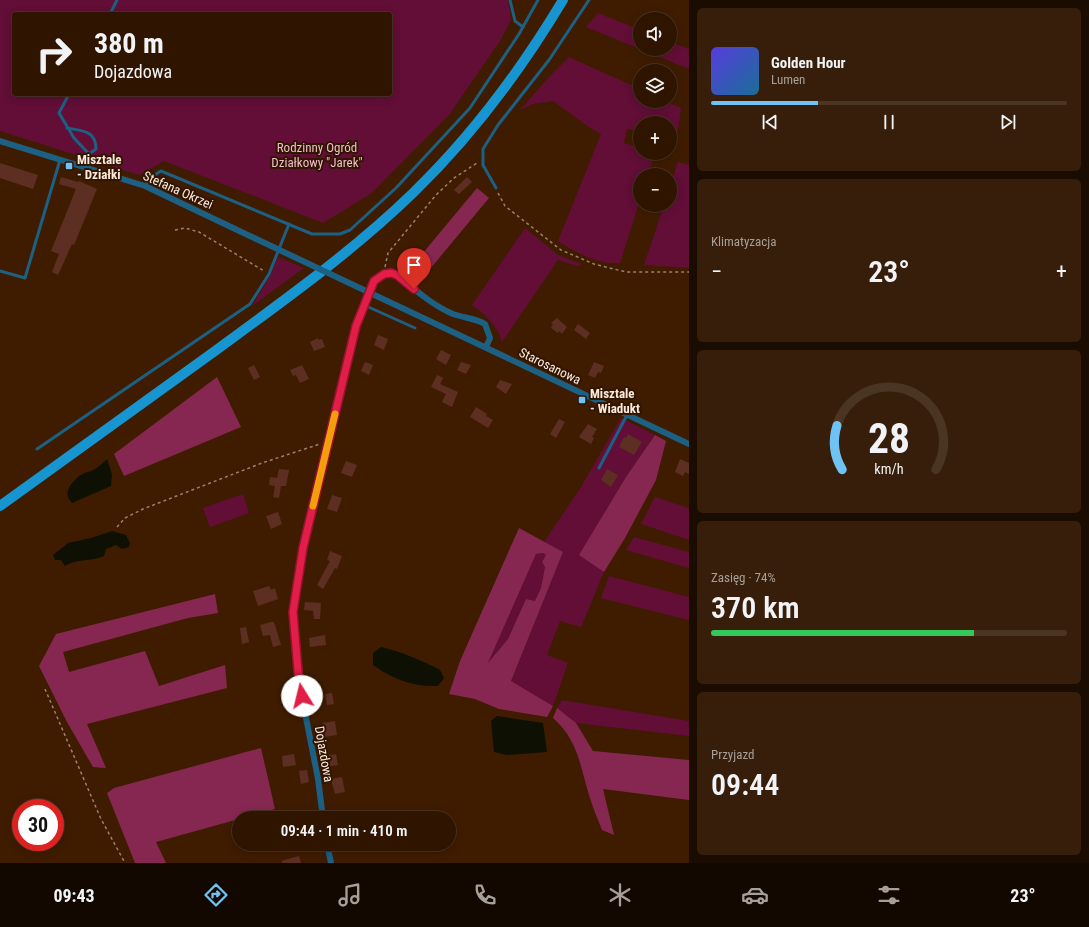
<!DOCTYPE html>
<html lang="pl">
<meta charset="utf-8">
<style>
body{margin:0;font-family:"Roboto Condensed",sans-serif;background:#371e0a;color:#f1f3f6;height:100vh;display:flex;flex-direction:column;font-size:15px;white-space:nowrap}
*{box-sizing:border-box;margin:0}
p{font-size:13px;color:#a79f99}
.icon{flex:none;width:22px;height:22px;fill:none;stroke:currentColor;stroke-width:2;stroke-linecap:round;stroke-linejoin:round}
.map{position:relative;flex:1;overflow:hidden}
.details{display:flex;flex-direction:column;gap:8px;padding:8px;background:#1a0c00;width:400px}
.details>*{flex:none}
.banner{position:absolute;left:12px;top:12px;width:380px;height:84px;border-radius:4px;box-shadow:0 2px 10px #0003,0 0 0 1px #4a3422;background:#2f1500;color:#f1f3f6;overflow:hidden}
.controls{position:absolute;left:633px;top:12px;display:grid;gap:8px}
.controls a{display:grid;place-items:center;width:44px;height:44px;border-radius:50%;background:#2f1500;box-shadow:0 2px 10px #0003,0 0 0 1px #4a3422;font-size:20px}
.speed{position:absolute;left:12px;top:799px;display:flex;gap:8px;font-size:20px;font-weight:700;text-align:center}
.speed>*{display:grid;place-content:center;width:52px;height:52px;border-radius:50%;background:#2f1500;box-shadow:0 2px 10px #0003,0 0 0 1px #4a3422;line-height:1}
.speed .limit{border:6px solid #d22;background:#fff;color:#111}
.pin{position:absolute;display:grid;place-items:center;width:34px;height:34px;color:#fff;margin:-41px -17px;border-radius:50% 50% 50% 0;rotate:-45deg;box-shadow:0 0 4px #0007}
.pin .icon{rotate:45deg}
.me{position:absolute;width:44px;margin:-22px;rotate:351deg;stroke-linejoin:round;filter:drop-shadow(0 0 3px #0008)}
.turn{display:flex;align-items:center;gap:14px;height:84px;padding:0 16px;font-size:18px}
.turn .icon{width:52px;height:52px;stroke-width:2.5}
.turn b{display:block;font-size:28px;line-height:34px}
.big{font-size:30px;font-weight:600;line-height:1.1}
.details .widget{flex:1;display:flex;flex-direction:column;justify-content:center;gap:6px;min-width:0;padding:0 14px;border-radius:6px;background:#371e0a}
.details .dial{align-items:center;gap:0}
.dial svg{height:104px;overflow:visible;fill:none;stroke:#4a3422;stroke-width:7;stroke-linecap:round;text-anchor:middle}
.dial text{fill:#f1f3f6;stroke:none}
.song{display:flex;align-items:center;gap:12px}
.cover{width:48px;height:48px;border-radius:6px;background:linear-gradient(135deg,hsl(250 70% 55%),hsl(200 70% 35%))}
.played{height:4px;border-radius:2px;background:linear-gradient(90deg,#6fc2f4 30%,#4a3422 30%)}
.keys{display:flex;justify-content:space-around;direction:ltr}
.heat{display:flex;justify-content:space-between;align-items:center;font-size:22px;direction:ltr}
.charge{height:6px;border-radius:3px;background:linear-gradient(90deg,#34c759 74%,#4a3422 0)}
.trip{position:absolute;left:232px;top:811px;width:224px;height:40px;border-radius:20px;background:#2f1500;box-shadow:0 2px 10px #0003,0 0 0 1px #4a3422;font-weight:600;line-height:40px;text-align:center}
.dock{display:flex;height:64px;justify-content:space-around;align-items:center;background:#130800;color:#a79f99}
.dock .icon{width:28px;height:28px}
.dock .current{color:#6fc2f4}
.dock b{font-size:18px;color:#f1f3f6}
main{display:flex;flex:1;min-height:0}
.map>svg:first-child{display:block}
.green{fill:#620e37;fill-rule:evenodd}
.forest{fill:#862752;fill-rule:evenodd}
.water{fill:#0e1004}
.building{fill:#5c2f22}
.lines{fill:none;stroke-linecap:round;stroke-linejoin:round}
.path{stroke:#9c806c;stroke-width:1.5;stroke-dasharray:3 3;stroke-linecap:butt}
.service{stroke:#1c6084;stroke-width:3}
.minor{stroke:#1c6084;stroke-width:6}
.primary{stroke:#1695d0;stroke-width:10}
.minor-bridge{stroke:#1c6084;stroke-width:6}
.route-casing{stroke:#92132f;stroke-width:10}
.route{stroke:#e11d48;stroke-width:7}
.slow{stroke:#f59e0b;stroke-width:7}
.poi-dot{fill:#6fc2f4;stroke:#301500;stroke-width:1.5}
.labels{text-anchor:middle;dominant-baseline:central;stroke-width:4;stroke-linejoin:round;paint-order:stroke}
.park-label{font-size:13px;fill:#f3bdcf;stroke:#301500}
.poi-label{font-size:13px;font-weight:bold;fill:#fde9dc;stroke:#301500;text-anchor:start}
.street-label{font-size:13px;fill:#fde9dc;stroke:#301500}
</style>
<main>
<div class="map">
<svg width="689" height="863" viewBox="0 0 689 863">
<rect width="100%" height="100%" fill="#3f1c00"/>
<!-- green -->
<g class="green">
<path d="M0 0H508L511 20 500 41 449 115 372 193 323 223 164 161 139 175 0 131ZM14 14H390V94H14Z"/>
<polygon points="598,13 640,30 640,49 586,27"/>
<polygon points="670,42 689,49 689,69 640,49 670,49"/>
<path d="M569 57 640 89V101H666L681 108 677 138 670 137V123H640V131L627 129 624 143 640 148V153H655L648 175H640V200L620 263C598 265 577 253 558 241L601 134 590 128 553 101 533 104 520 110 550 76Z"/>
<polygon points="678,162 689,165 689,268 644,265 664,205 670,205 670,186"/>
<path d="M525 228 558 255 582 264 577 266 558 260 502 342C497 325 486 315 472 305Z"/>
<polygon points="278,257 304,268 252,306 270,276"/>
<polygon points="621,418 655,435 626,477 580,554 604,572 581,627 560,621 547,655 568,663 553,706 511,681 563,552 544,542 581,487"/>
<polygon points="243,494 249,513 210,527 203,508"/>
<polygon points="655,497 689,508 689,540 641,524"/>
<polygon points="634,537 689,552 689,568 626,550"/>
<polygon points="543,553 547,555 542,562 545,567 541,588 535,601 526,599 508,639 487,665 536,554"/>
<polygon points="609,576 689,597 689,620 601,598"/>
<polygon points="562,700 689,721 689,736 576,723 557,708"/>
</g>
<!-- forest -->
<g class="forest">
<polygon points="477,188 489,198 420,281 408,271"/>
<polygon points="217,377 241,427 124,476 114,454"/>
<polygon points="655,435 666,441 656,480 625,538 604,572 579,555 626,477"/>
<path d="M519 528 563 552 511 681 553 706 547 717 499 709 475 699 449 694 460 661ZM543 553 546 555 542 562 545 567 541 588 535 601 526 599 508 639 488 663 536 554Z"/>
<polygon points="215,594 218,613 188,618 63,652 69,672 145,651 159,686 225,665 227,688 87,724 106,768 93,767 67,722 39,666 56,634"/>
<path d="M557 708 576 723 593 751 689 760V800L603 789 614 835 602 830C598 819 593 809 590 798 580 767 579 741 553 718Z"/>
<polygon points="261,748 275,809 156,842 166,863 135,863 107,793 114,788"/>
</g>
<!-- water -->
<g class="water">
<path d="M107 459 112 474 111 486 72 503C62 493 71 482 81 475 85 472 91 472 95 469 100 466 104 462 107 459Z"/>
<path d="M112 531 126 535 130 543 129 547 122 549 116 545 106 549 104 556C92 562 77 558 65 566L61 560H55L53 555 68 543 91 538Z"/>
<path d="M381 647C402 652 421 660 440 670L444 678 438 686C414 687 392 679 373 665V653Z"/>
<polygon points="497,716 543,723 547,752 507,755 494,752 491,721"/>
</g>
<!-- building -->
<g class="building">
<polygon points="0,163 38,175 33,189 0,178"/>
<polygon points="61,177 78,182 79,181 97,189 74,245 72,244 58,275 52,272 59,254 51,251 76,189 59,184"/>
<polygon points="467,177 472,182 459,194 454,190"/>
<polygon points="557,318 567,327 562,334 559,331 558,333 551,328 553,324 551,323"/>
<polygon points="578,324 590,333 586,339 574,330"/>
<polygon points="378,335 388,339 384,350 374,345"/>
<polygon points="318,338 319,340 322,339 325,347 314,351 310,342"/>
<polygon points="441,350 451,355 446,365 436,359"/>
<polygon points="365,362 373,365 369,375 361,371"/>
<polygon points="461,362 471,365 466,374 457,370"/>
<polygon points="594,362 604,366 601,373 598,372 595,378 588,375"/>
<polygon points="254,365 260,377 254,380 248,368"/>
<polygon points="302,365 309,379 300,383 296,375 293,376 290,370"/>
<polygon points="437,375 443,378 440,384 458,392 452,407 442,402 446,394 431,387"/>
<polygon points="500,380 512,384 506,394 496,387"/>
<polygon points="476,407 487,414 486,416 493,420 488,428 470,417"/>
<polygon points="559,419 565,422 556,438 550,434"/>
<polygon points="588,424 597,429 592,437 594,438 591,444 579,437"/>
<polygon points="628,434 642,442 634,455 619,447 624,437 626,438"/>
<polygon points="680,459 689,463 689,474 685,472 683,476 675,472"/>
<polygon points="346,461 357,465 352,477 341,473"/>
<polygon points="279,469 289,470 286,486 281,486 279,498 273,497 275,486 269,485 270,477 277,478"/>
<polygon points="607,469 618,475 611,487 601,480"/>
<polygon points="332,495 342,498 337,512 327,509"/>
<polygon points="278,512 282,524 271,529 266,516"/>
<polygon points="330,551 342,556 337,569 335,568 323,589 317,585 330,561 327,560"/>
<polygon points="269,586 271,590 275,588 278,599 258,606 253,591"/>
<polygon points="305,602 321,603 320,619 314,619 313,611 304,610"/>
<polygon points="271,622 274,622 281,645 273,647 270,635 263,636 260,625"/>
<polygon points="246,627 249,642 242,644 240,628"/>
<polygon points="325,635 326,645 310,647 309,638"/>
<polygon points="318,689 319,698 307,698 306,690"/>
<polygon points="332,693 334,704 327,705 325,694"/>
<polygon points="335,721 337,735 325,737 323,723"/>
<polygon points="294,754 296,765 283,767 282,756"/>
<polygon points="336,754 338,765 326,767 325,756"/>
<polygon points="307,770 309,782 301,784 299,771"/>
<polygon points="342,777 345,792 335,794 331,779"/>
<polygon points="299,856 301,863 282,863 281,861"/>
</g>
<g class="lines">
<!-- path -->
<g class="path">
<polyline points="498,193 505,206 561,250 594,264 626,272 689,272"/>
<polyline points="175,230 185,228 199,232 264,271"/>
<polyline points="385,267 388,253 436,195 454,178 477,163"/>
<polyline points="117,527 125,518 143,509 262,463 320,444"/>
<polyline points="45,689 101,819 125,863"/>
</g>
<!-- service -->
<g class="service">
<polyline points="510,0 515,21 523,27"/>
<polyline points="110,14 117,0"/>
<polyline points="69,94 59,113 74,138 89,154 86,167"/>
<path d="M67 128C82 131 96 130 96 149L89 154"/>
<polyline points="145,186 151,177 161,171 312,234 340,234 350,230 396,188 470,108 519,34 538,0"/>
<polyline points="496,188 483,165 483,149 498,125 549,60 589,0"/>
<polyline points="0,271 25,278 60,160"/>
<polyline points="364,305 415,328"/>
<polyline points="37,449 250,304 269,274 289,224"/>
<polyline points="599,468 627,415"/>
</g>
<!-- minor -->
<g class="minor">
<polyline points="0,141 145,186 231,227"/>
<polyline points="402,308 689,444"/>
<path d="M323 818 318 779 299 682 293 612 303 548 356 326 374 281 384 274 391 273 397 275C414 289 432 305 453 314 464 318 475 318 485 324L490 338 486 347"/>
<polyline points="327,844 331,863"/>
</g>
<!-- primary -->
<path class="primary" d="M0 506C72 454 143 403 215 351 283 301 352 252 413 193 472 136 521 70 563 0"/>
<!-- minor-bridge -->
<polyline class="minor-bridge" points="231,227 402,308"/>
</g>
<g class="lines">
<!-- route casing -->
<g class="route-casing">
<polyline id="route" points="302,696 299,682 293,612 303,548 356,326 374,281 384,274 391,273 397,275 414,289"/>
</g>
<!-- route -->
<use href="#route" class="route"/>
<!-- slow -->
<polyline class="slow" points="313,506 335,414"/>
</g>
<!-- markers -->
<g class="poi-dot">
<rect x="65" y="162" width="8" height="8" rx="2"/>
<rect x="578" y="396" width="8" height="8" rx="2"/>
</g>
<g class="labels">
<!-- park labels -->
<g class="park-label">
<text x="317" y="147">Rodzinny Ogród<tspan x="317" dy="15">Działkowy "Jarek"</tspan></text>
</g>
<!-- poi labels -->
<g class="poi-label">
<text x="77" y="159">Misztale<tspan x="77" dy="15">- Działki</tspan></text>
<text x="590" y="393">Misztale<tspan x="590" dy="15">- Wiadukt</tspan></text>
</g>
<!-- street labels -->
<g class="street-label">
<text transform="translate(178 190) rotate(24)">Stefana Okrzei</text>
<text transform="translate(550 366) rotate(26)">Starosanowa</text>
<text transform="translate(324 754) rotate(80)">Dojazdowa</text>
</g>
</g>
</svg>
<div class="controls">
<a><svg class="icon" aria-label="sound" viewBox="0 0 24 24"><path d="M4 9h4l5-4v14l-5-4H4zM17 9q2 3 0 6"/></svg></a>
<a><svg class="icon" aria-label="layers" viewBox="0 0 24 24"><path d="M12 4l9 5-9 5-9-5zM3 14l9 5 9-5"/></svg></a>
<a>+</a>
<a>−</a>
</div>
<div class="speed"><div class="limit">30</div></div>
<div class="pin" style="left:414px;top:289px;background:#d93025"><svg class="icon" aria-label="arrive" viewBox="0 0 24 24"><path d="M6 21V4h12l-3 4 3 4H6"/></svg></div>
<svg class="me" style="left:302px;top:696px" viewBox="-20 -20 40 40"><circle r="19" fill="#fff"/><path d="M0-13L10 11 0 6-10 11z" fill="#e11d48"/></svg>
<div class="trip">09:44 · 1 min · 410 m</div>
<div class="banner">
<div class="turn"><svg class="icon" aria-label="right" viewBox="0 0 24 24"><path d="M7 20v-9h11M14 6l5 5-5 5"/></svg><div><b>380 m</b>Dojazdowa</div></div>
</div>
</div>
<section class="details">
<div class="widget">
<div class="song"><i class="cover"></i><div><b>Golden Hour</b><p>Lumen</p></div></div>
<div class="played"></div>
<div class="keys"><svg class="icon" aria-label="previous" viewBox="0 0 24 24"><path d="M18 5L8 12l10 7zM5 5v14"/></svg><svg class="icon" aria-label="pause" viewBox="0 0 24 24"><path d="M8 5v14M16 5v14"/></svg><svg class="icon" aria-label="next" viewBox="0 0 24 24"><path d="M6 5l10 7-10 7zM19 5v14"/></svg></div>
</div>
<div class="widget"><p>Klimatyzacja</p>
<div class="heat"><a>−</a><b class="big">23°</b><a>+</a></div>
</div>
<div class="widget dial"><svg viewBox="0 0 100 80">
<path d="M14 69A42 42 0 1 1 86 69"/>
<path d="M14 69A42 42 0 0 1 10 35" stroke="#6fc2f4"/>
<text x="50" y="56" font-size="32" font-weight="700">28</text>
<text x="50" y="72" font-size="11">km/h</text>
</svg></div>
<div class="widget"><p>Zasięg · 74%</p><b class="big">370 km</b><div class="charge"></div></div>
<div class="widget"><p>Przyjazd</p><b class="big">09:44</b></div>
</section>
</main>
<nav class="dock">
<b>09:43</b>
<svg class="icon current" aria-label="directions" viewBox="0 0 24 24"><path d="M12 3l9 9-9 9-9-9zM9 14v-3h6M13 9l2 2-2 2"/></svg>
<svg class="icon" aria-label="music" viewBox="0 0 24 24"><path d="M9 18V5l10-2v13"/><circle cx="6" cy="18" r="3"/><circle cx="16" cy="16" r="3"/></svg>
<svg class="icon" aria-label="phone" viewBox="0 0 24 24"><path d="M5 4h4l2 5-3 2q2 4 5 5l2-3 5 2v4C11 20 4 13 5 4z"/></svg>
<svg class="icon" aria-label="climate" viewBox="0 0 24 24"><path d="M12 3v18M4 7l16 10M4 17L20 7"/></svg>
<svg class="icon" aria-label="car" viewBox="0 0 24 24"><path d="M5 17H2v-5l4-1 3-4h7l3 4 3 1v5h-3M9 17h6M6 11h13"/><circle cx="7" cy="17" r="2"/><circle cx="17" cy="17" r="2"/></svg>
<svg class="icon" aria-label="filters" viewBox="0 0 24 24"><path d="M4 7h16M4 17h16"/><circle cx="9" cy="7" r="2"/><circle cx="15" cy="17" r="2"/></svg>
<b>23°</b>
</nav>
